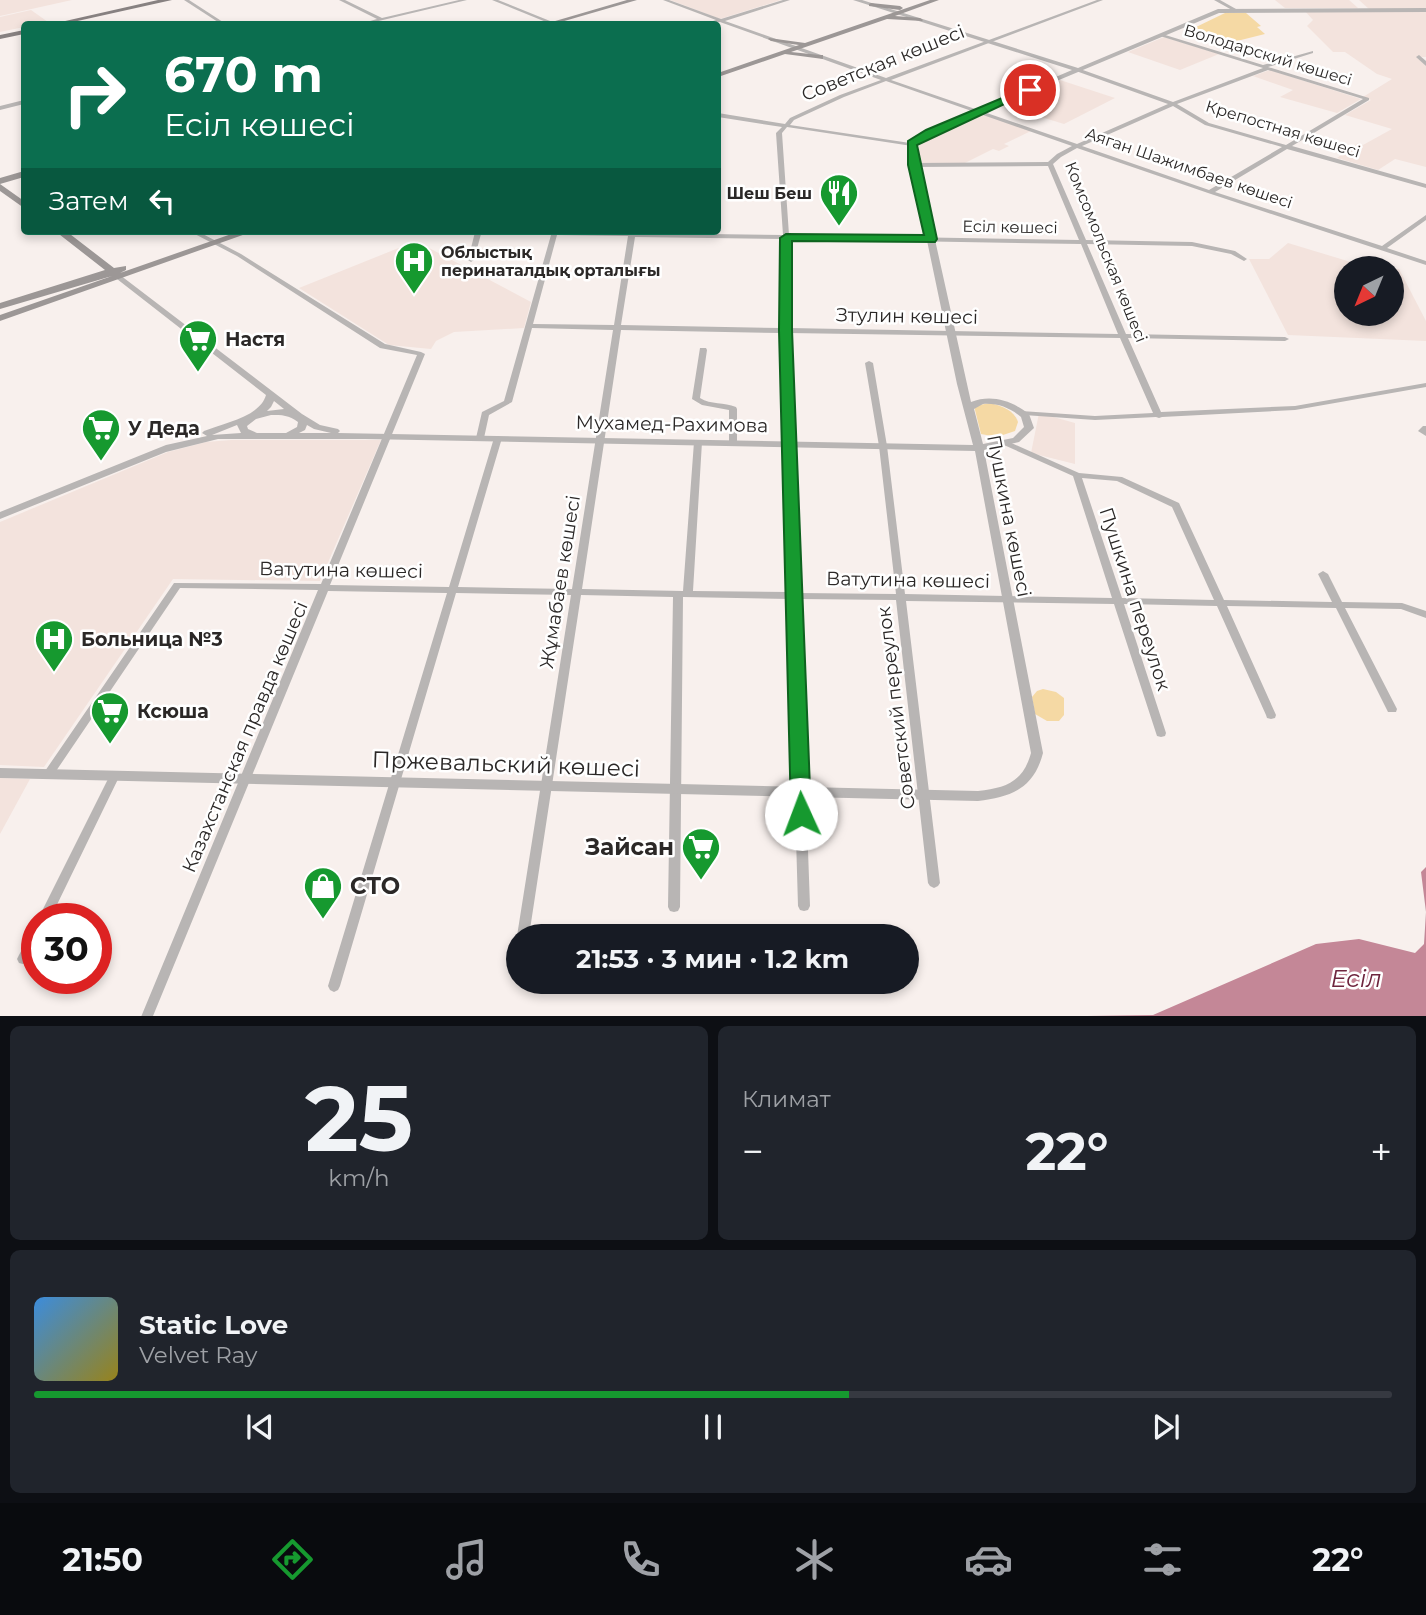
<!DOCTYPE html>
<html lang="ru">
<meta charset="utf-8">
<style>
body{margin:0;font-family:Montserrat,sans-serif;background:#20242c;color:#f1f3f6;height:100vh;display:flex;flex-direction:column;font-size:26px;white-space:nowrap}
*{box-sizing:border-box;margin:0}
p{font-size:23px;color:#9ea1a6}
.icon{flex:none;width:38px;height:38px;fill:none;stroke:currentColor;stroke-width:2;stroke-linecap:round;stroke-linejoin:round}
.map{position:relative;height:1016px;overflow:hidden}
.details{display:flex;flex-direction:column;gap:10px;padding:10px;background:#0d0f14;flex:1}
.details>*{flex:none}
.hud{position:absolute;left:21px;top:21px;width:700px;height:214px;border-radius:7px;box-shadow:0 4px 10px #0003;background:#0b6e4f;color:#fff;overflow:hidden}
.needle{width:46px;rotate:223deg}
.controls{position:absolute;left:1334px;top:256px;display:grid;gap:14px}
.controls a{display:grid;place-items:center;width:70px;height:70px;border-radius:50%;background:#171b24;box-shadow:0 4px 10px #0003;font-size:35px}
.speed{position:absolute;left:21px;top:903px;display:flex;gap:14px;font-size:35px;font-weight:700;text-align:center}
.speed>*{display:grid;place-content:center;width:91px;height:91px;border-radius:50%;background:#171b24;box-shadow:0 4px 10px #0003;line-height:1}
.speed .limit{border:10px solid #d22;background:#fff;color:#111}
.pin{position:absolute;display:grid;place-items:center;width:60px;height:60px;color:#fff;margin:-30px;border:4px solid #fff;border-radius:50%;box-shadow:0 2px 7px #0007}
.me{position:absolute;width:77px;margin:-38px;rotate:358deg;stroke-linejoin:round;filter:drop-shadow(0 0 5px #0008)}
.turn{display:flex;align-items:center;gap:24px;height:147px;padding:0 28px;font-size:32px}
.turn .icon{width:91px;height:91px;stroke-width:2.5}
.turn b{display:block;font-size:49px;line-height:60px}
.then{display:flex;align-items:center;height:66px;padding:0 28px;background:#0003;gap:14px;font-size:26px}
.big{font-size:52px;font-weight:700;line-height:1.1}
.details .widget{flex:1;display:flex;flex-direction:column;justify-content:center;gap:10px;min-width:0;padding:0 24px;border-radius:10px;background:#20242c}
.details .dial{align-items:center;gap:0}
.dial b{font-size:91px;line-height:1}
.song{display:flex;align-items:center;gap:21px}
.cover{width:84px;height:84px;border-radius:10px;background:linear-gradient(135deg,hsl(210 70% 55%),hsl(50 70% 35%))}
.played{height:7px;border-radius:4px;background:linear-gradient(90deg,#16992f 60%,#363941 60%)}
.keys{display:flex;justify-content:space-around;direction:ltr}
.heat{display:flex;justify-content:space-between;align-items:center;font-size:38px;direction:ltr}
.details .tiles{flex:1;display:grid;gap:10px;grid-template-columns:1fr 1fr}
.widget:last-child{grid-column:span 2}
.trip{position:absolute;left:506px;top:924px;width:413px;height:70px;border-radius:35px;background:#171b24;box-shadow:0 4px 10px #0003;font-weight:700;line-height:70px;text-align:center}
.tab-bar{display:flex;height:112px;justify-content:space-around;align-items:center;background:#090b0e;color:#9ea1a6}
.tab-bar .icon{width:49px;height:49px}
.tab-bar .selected{color:#16992f}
.tab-bar b{font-size:32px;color:#f1f3f6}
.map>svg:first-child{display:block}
.built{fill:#f3e3dd}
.green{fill:#f5d9a4}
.water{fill:#c48797}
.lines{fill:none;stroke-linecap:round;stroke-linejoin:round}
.minor{fill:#b8b5b4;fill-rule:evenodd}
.tertiary{fill:#b8b5b4;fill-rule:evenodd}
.secondary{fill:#9c9796;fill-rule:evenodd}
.primary{fill:#878181;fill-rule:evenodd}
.route{fill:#16992f;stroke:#0e631f;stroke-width:2}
.labels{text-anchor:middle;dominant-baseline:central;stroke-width:5;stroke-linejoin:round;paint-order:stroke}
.far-street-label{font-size:16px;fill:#2b2827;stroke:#fff}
.far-poi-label{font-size:16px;font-weight:bold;fill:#2b2827;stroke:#fff;text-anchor:end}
.street-label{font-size:19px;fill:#2b2827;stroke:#fff}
.poi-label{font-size:19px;font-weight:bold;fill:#2b2827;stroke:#fff;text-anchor:start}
.near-street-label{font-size:23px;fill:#2b2827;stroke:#fff}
.near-poi-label{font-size:23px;font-weight:bold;fill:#2b2827;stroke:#fff;text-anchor:end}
.near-water-label{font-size:24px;font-style:italic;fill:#6e253e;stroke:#fff}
</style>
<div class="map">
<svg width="1426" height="1017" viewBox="0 0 1426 1017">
<rect width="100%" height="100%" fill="#f8f0ed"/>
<!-- built -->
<g class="built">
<polygon points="0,0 72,0 0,16"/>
<polygon points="670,0 781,0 720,19"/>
<polygon points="1275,0 1349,0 1358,8 1285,8"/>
<polygon points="1359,0 1426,0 1426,9 1369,9"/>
<polygon points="31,10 48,22 24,24 24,27 0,32 0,17"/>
<polygon points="1305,11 1426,11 1426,57 1417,57 1426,66 1426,167 1395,159 1378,170 1337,158 1358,143 1363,145 1392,129 1345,115 1371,100 1363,97 1392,79 1377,74 1345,52 1333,52 1307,26 1313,20"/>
<polygon points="1164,37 1219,54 1180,70 1128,52"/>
<polygon points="1270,70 1361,99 1337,113 1280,97 1293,90 1253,76"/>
<polygon points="1060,80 1115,98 1064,124 1002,105"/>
<polygon points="983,113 1033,130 1004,144 1009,146 999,151 993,149 965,163 918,163 919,146 924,140"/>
<polygon points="416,241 531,302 524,328 454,332 436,341 431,349 389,345 299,288"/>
<polygon points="1288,243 1364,266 1379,268 1346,268 1346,313 1391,313 1391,269 1399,269 1426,321 1426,341 1288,335 1249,259 1269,259"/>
<polygon points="1039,413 1075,423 1075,464 1031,453"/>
<polygon points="231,440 381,440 320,581 173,579 44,767 0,765 0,522 168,452 206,442"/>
<polygon points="0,778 30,779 0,834"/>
</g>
<!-- green -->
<g class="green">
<polygon points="1225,13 1246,13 1261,26 1257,27 1265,34 1237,41 1194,28"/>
<path d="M990 403C1002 406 1014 410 1018 422L1015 431 997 437 981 434 974 406Z"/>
<polygon points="1043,689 1056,692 1064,698 1064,715 1059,721 1047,721 1035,714 1032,697 1037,691"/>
</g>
<!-- water -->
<polygon class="water" points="1426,867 1426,1016 1087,1016 1153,1015 1316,944 1359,939 1415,953 1424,944 1426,912 1421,872"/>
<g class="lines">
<!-- minor -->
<g class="minor">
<polygon points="184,0 189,0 226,24 221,24"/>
<polygon points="339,0 345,0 382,18 459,0 467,0 366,24 360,24 377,19"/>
<polygon points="492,0 498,0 555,23 551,24"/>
<path d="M663 0H669L721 19 783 0H790L725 21 886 78 1097 0H1103L891 80 1077 144 1168 104 1076 71V69H1080L1173 102 1263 68 1160 36V35L1162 34 1263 65 1313 51V53L1268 67 1369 98V100L1292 146 1426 184V188L1287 149 1215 192 1382 246 1426 215V220L1387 248 1426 261V265L1208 193 1077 148 1061 157 1053 164 1086 240 1192 242 1235 251 1247 259 1244 261 1231 254 1192 246 1087 244 1126 334 1285 337 1289 339 1285 341 1128 338 1161 412 1295 406 1426 383V387L1295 410 1162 417 1159 418 1156 417 1095 420 1024 415H1021L1020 413 1021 411 1095 416 1153 413 1120 338 789 333 798 593 896 594 879 446 865 363 869 361 873 363 887 446 905 594 1112 598 1073 476 1004 445 1003 443 1004 441H1007L1079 473 1122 477 1179 503 1224 600 1332 602 1318 574 1323 571 1328 574 1342 602 1402 603 1426 611V618L1401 609 1345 608 1397 709 1396 712H1388L1336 608 1227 606 1276 715 1275 718 1271 719 1267 718 1266 715 1217 606 1124 604 1166 733 1165 736 1161 737 1157 736 1156 733 1114 604 906 601 940 883 938 886 934 888 930 886 928 883 896 600 799 599 810 906 808 910 804 911 800 910 798 906 789 599 683 597 680 907 678 911 674 912 670 911 668 907 673 597 581 595 529 936H518V938L517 936 571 595 456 593 340 986 338 990 334 992 330 990 328 986 447 593 328 591 153 1016 141 1017 318 590 180 588 52 777 48 778 44 777 43 774 174 583 321 584 417 355 380 348 237 256 189 231H197L241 254 385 344 421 352 425 354 330 585 449 587 494 438 498 436 502 438 458 587 572 589 613 330 532 328 512 402 489 415 484 438 480 440H477L476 438 482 412 504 401 551 235 481 234 474 260 471 262 468 260 475 232 558 231 629 233 632 231 635 233 783 235 776 133 782 127 718 117V113L785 124 790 118 840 95 881 80 720 22 707 24V23L716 20ZM1268 70 1363 99 1286 145 1209 123 1177 104ZM886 81 1072 146 1057 154 1048 162 914 163 911 165 914 167 1048 166 1079 240 789 235 782 133 787 127 912 146V144L910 143 790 125 794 120 844 97ZM1173 106 1205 125 1282 147 1209 190 1082 146ZM557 235 628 236 614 325 533 324ZM635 237 783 239 781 328 621 325ZM789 239 1081 244 1118 334 789 328ZM621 330 781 333 789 592 693 591 702 442 698 440 694 442 683 591 582 589ZM1082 478 1117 481 1172 507 1214 600 1122 598Z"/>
<polygon points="1214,0 1220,0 1236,9 1232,10"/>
<polygon points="1419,55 1426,61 1426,66 1416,57"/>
<polygon points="24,100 24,104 0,110 0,106"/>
<polygon points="346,231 353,231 349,234 347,233"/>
<path d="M700 348H706L707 350 700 398C711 405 724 402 736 407L737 409V443L736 445H730L729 443V410L702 405 692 399Z"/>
<polygon points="1423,426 1426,426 1426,436 1418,431"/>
<polygon points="115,771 119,772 120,775 50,919 38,919 110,775 111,772"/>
<polygon points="37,928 37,945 27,963 23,964 19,963 17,959 19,955 33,929"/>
</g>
<!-- tertiary -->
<path class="tertiary" d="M853 0H862L1078 68 1218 9 1426 8V12L1219 13 947 127 920 139 914 145 971 402C992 394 1012 401 1029 414L1034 428 1019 442 984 450 1043 753C1034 788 1012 797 978 801L0 778V768L978 791C1006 788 1023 782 1031 753L975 451 365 439H218L166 452 0 519V512L166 445 207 436 202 433 204 431C223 423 260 417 266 395L117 279V275H120L302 414 320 425 338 429 340 431 338 433 973 445 957 384 907 145 916 137 1072 70ZM274 401 284 409 267 411 271 407ZM983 404C998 403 1010 408 1021 417L1024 427 1013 438 983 444 974 409ZM271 415C282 415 289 415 298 422L297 427 286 433H257L248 429 247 426 256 419ZM237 425 241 433 212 435ZM307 425 314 429 331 433H299L305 430Z"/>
<!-- secondary -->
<g class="secondary">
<polygon points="627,0 637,0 554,24 545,24"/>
<polygon points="930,0 939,0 895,16 920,18 923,20 922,21 887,19 791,52 820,55 823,55 823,59 785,54 718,77 718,73 799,45 771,41 768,39 769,38 805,43"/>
<polygon points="871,3 900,6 903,8 900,10 869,6 869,4"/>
<polygon points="24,171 24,177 0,184 0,178"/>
<polygon points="0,184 24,201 24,208 0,191"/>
<polygon points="55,231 66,231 114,268 126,266 126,270 120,273 240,231 254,231 0,321 0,315 112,276 0,309 0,303 105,270"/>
</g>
<!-- primary -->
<g class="primary">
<polygon points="158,0 172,0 64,24 52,24"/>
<polygon points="24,30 24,34 0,39 0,35"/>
</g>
</g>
<!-- route -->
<polygon class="route" points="1026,88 1034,90 917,145 937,239 935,242 792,241 792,330 811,814 808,820 801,822 794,820 791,814 779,330 780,238 786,234 924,235 908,165 908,141 926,130"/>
<!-- icons -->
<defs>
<g id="restaurant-pin" transform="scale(2.0125)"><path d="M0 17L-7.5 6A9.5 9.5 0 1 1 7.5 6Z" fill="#16992f" stroke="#fff"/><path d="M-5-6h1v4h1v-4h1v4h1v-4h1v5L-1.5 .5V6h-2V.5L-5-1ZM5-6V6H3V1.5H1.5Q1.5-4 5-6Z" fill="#fff"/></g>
<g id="hospital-pin" transform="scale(2.0125)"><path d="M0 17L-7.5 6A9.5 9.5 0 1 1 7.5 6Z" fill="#16992f" stroke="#fff"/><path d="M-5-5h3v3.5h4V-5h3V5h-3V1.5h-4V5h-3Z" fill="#fff"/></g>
<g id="supermarket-pin" transform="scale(2.0125)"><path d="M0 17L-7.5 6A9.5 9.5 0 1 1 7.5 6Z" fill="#16992f" stroke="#fff"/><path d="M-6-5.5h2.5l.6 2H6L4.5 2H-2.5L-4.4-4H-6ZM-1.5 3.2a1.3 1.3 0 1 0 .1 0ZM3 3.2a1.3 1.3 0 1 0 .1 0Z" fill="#fff"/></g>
<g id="shop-pin" transform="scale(2.0125)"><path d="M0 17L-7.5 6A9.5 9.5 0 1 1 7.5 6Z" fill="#16992f" stroke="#fff"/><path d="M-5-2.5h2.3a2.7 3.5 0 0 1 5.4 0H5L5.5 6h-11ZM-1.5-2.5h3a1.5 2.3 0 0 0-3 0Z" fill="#fff"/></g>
</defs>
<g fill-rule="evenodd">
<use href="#restaurant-pin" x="839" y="193"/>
<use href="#hospital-pin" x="414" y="261"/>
<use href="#supermarket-pin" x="198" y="339"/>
<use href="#supermarket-pin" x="101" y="428"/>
<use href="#hospital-pin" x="54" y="639"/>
<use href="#supermarket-pin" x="110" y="711"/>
<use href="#supermarket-pin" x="701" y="847"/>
<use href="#shop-pin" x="323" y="886"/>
</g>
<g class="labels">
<!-- far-street labels -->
<g class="far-street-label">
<text transform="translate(1268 55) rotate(17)">Володарский көшесі</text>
<text transform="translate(1283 129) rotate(17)">Крепостная көшесі</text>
<text transform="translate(1189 168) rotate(19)">Аяган Шажимбаев көшесі</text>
<text transform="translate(1010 227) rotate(1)">Есіл көшесі</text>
<text transform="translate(1106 252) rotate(68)">Комсомольская көшесі</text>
</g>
<!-- far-poi labels -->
<g class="far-poi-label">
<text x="812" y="193">Шеш Беш</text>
<text x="441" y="252" text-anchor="start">Облыстық<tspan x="441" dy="18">перинаталдық орталығы</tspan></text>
</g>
<!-- street labels -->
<g class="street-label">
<text transform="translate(883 63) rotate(-22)">Советская көшесі</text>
<text transform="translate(907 316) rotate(1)">Зтулин көшесі</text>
<text transform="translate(672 424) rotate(1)">Мухамед-Рахимова</text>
<text transform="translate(1009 516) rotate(79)">Пушкина көшесі</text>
<text transform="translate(341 570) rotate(1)">Ватутина көшесі</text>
<text transform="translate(908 580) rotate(1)">Ватутина көшесі</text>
<text transform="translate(560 582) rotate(-81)">Жұмабаев көшесі</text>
<text transform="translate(1135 599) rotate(72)">Пушкина переулок</text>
<text transform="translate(896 708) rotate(-97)">Советский переулок</text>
<text transform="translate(245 737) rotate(-67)">Казахстанская правда көшесі</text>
</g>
<!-- poi labels -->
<g class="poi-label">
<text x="225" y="339">Настя</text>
<text x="128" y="428">У Деда</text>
<text x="81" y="639">Больница №3</text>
<text x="137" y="711">Ксюша</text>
</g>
<!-- near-street labels -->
<g class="near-street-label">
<text transform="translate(506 764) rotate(2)">Пржевальский көшесі</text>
</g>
<!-- near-poi labels -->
<g class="near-poi-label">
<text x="674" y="847">Зайсан</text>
<text x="350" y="886" text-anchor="start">СТО</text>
</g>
<!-- near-water labels -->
<g class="near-water-label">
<text x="1356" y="978">Есіл</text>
</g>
</g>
</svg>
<div class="controls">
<a><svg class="needle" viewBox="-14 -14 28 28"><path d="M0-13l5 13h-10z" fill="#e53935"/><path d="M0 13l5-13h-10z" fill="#9ea1a6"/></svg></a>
</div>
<div class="speed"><div class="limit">30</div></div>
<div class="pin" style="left:1030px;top:90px;background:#d93025"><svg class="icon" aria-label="arrive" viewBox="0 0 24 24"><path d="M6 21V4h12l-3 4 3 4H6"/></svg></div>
<svg class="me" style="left:801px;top:814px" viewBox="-20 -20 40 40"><circle r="19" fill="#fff"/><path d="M0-13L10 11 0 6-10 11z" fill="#16992f"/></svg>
<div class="trip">21:53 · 3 мин · 1.2 km</div>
<div class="hud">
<div class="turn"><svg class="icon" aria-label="right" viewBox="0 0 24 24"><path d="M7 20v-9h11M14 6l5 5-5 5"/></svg><div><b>670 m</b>Есіл көшесі</div></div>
<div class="then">Затем<svg class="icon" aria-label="left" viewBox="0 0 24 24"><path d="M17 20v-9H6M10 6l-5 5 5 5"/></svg></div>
</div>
</div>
<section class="details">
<div class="tiles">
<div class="widget dial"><b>25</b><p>km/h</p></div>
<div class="widget"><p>Климат</p>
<div class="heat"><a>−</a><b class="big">22°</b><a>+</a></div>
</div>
<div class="widget">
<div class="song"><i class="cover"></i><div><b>Static Love</b><p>Velvet Ray</p></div></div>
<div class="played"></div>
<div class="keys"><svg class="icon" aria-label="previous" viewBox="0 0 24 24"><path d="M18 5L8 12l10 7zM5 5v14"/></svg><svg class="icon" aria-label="pause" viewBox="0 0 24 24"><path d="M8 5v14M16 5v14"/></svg><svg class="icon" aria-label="next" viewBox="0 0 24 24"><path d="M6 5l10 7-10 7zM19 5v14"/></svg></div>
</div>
</div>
</section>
<nav class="tab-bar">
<b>21:50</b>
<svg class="icon selected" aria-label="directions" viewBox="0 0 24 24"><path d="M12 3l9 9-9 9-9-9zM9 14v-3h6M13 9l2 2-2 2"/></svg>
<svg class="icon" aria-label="music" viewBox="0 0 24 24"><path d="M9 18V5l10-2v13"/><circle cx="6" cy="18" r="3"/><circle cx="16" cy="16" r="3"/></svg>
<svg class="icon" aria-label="phone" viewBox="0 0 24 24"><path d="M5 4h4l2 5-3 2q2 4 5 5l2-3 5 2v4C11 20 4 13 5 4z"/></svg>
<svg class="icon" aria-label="climate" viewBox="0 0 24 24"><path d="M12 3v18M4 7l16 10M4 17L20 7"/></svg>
<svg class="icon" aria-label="car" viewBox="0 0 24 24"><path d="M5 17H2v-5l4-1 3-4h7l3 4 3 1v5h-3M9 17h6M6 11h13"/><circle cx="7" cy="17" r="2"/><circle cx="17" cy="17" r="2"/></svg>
<svg class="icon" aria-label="filters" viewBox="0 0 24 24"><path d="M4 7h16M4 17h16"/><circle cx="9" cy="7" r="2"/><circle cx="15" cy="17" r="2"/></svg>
<b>22°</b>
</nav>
